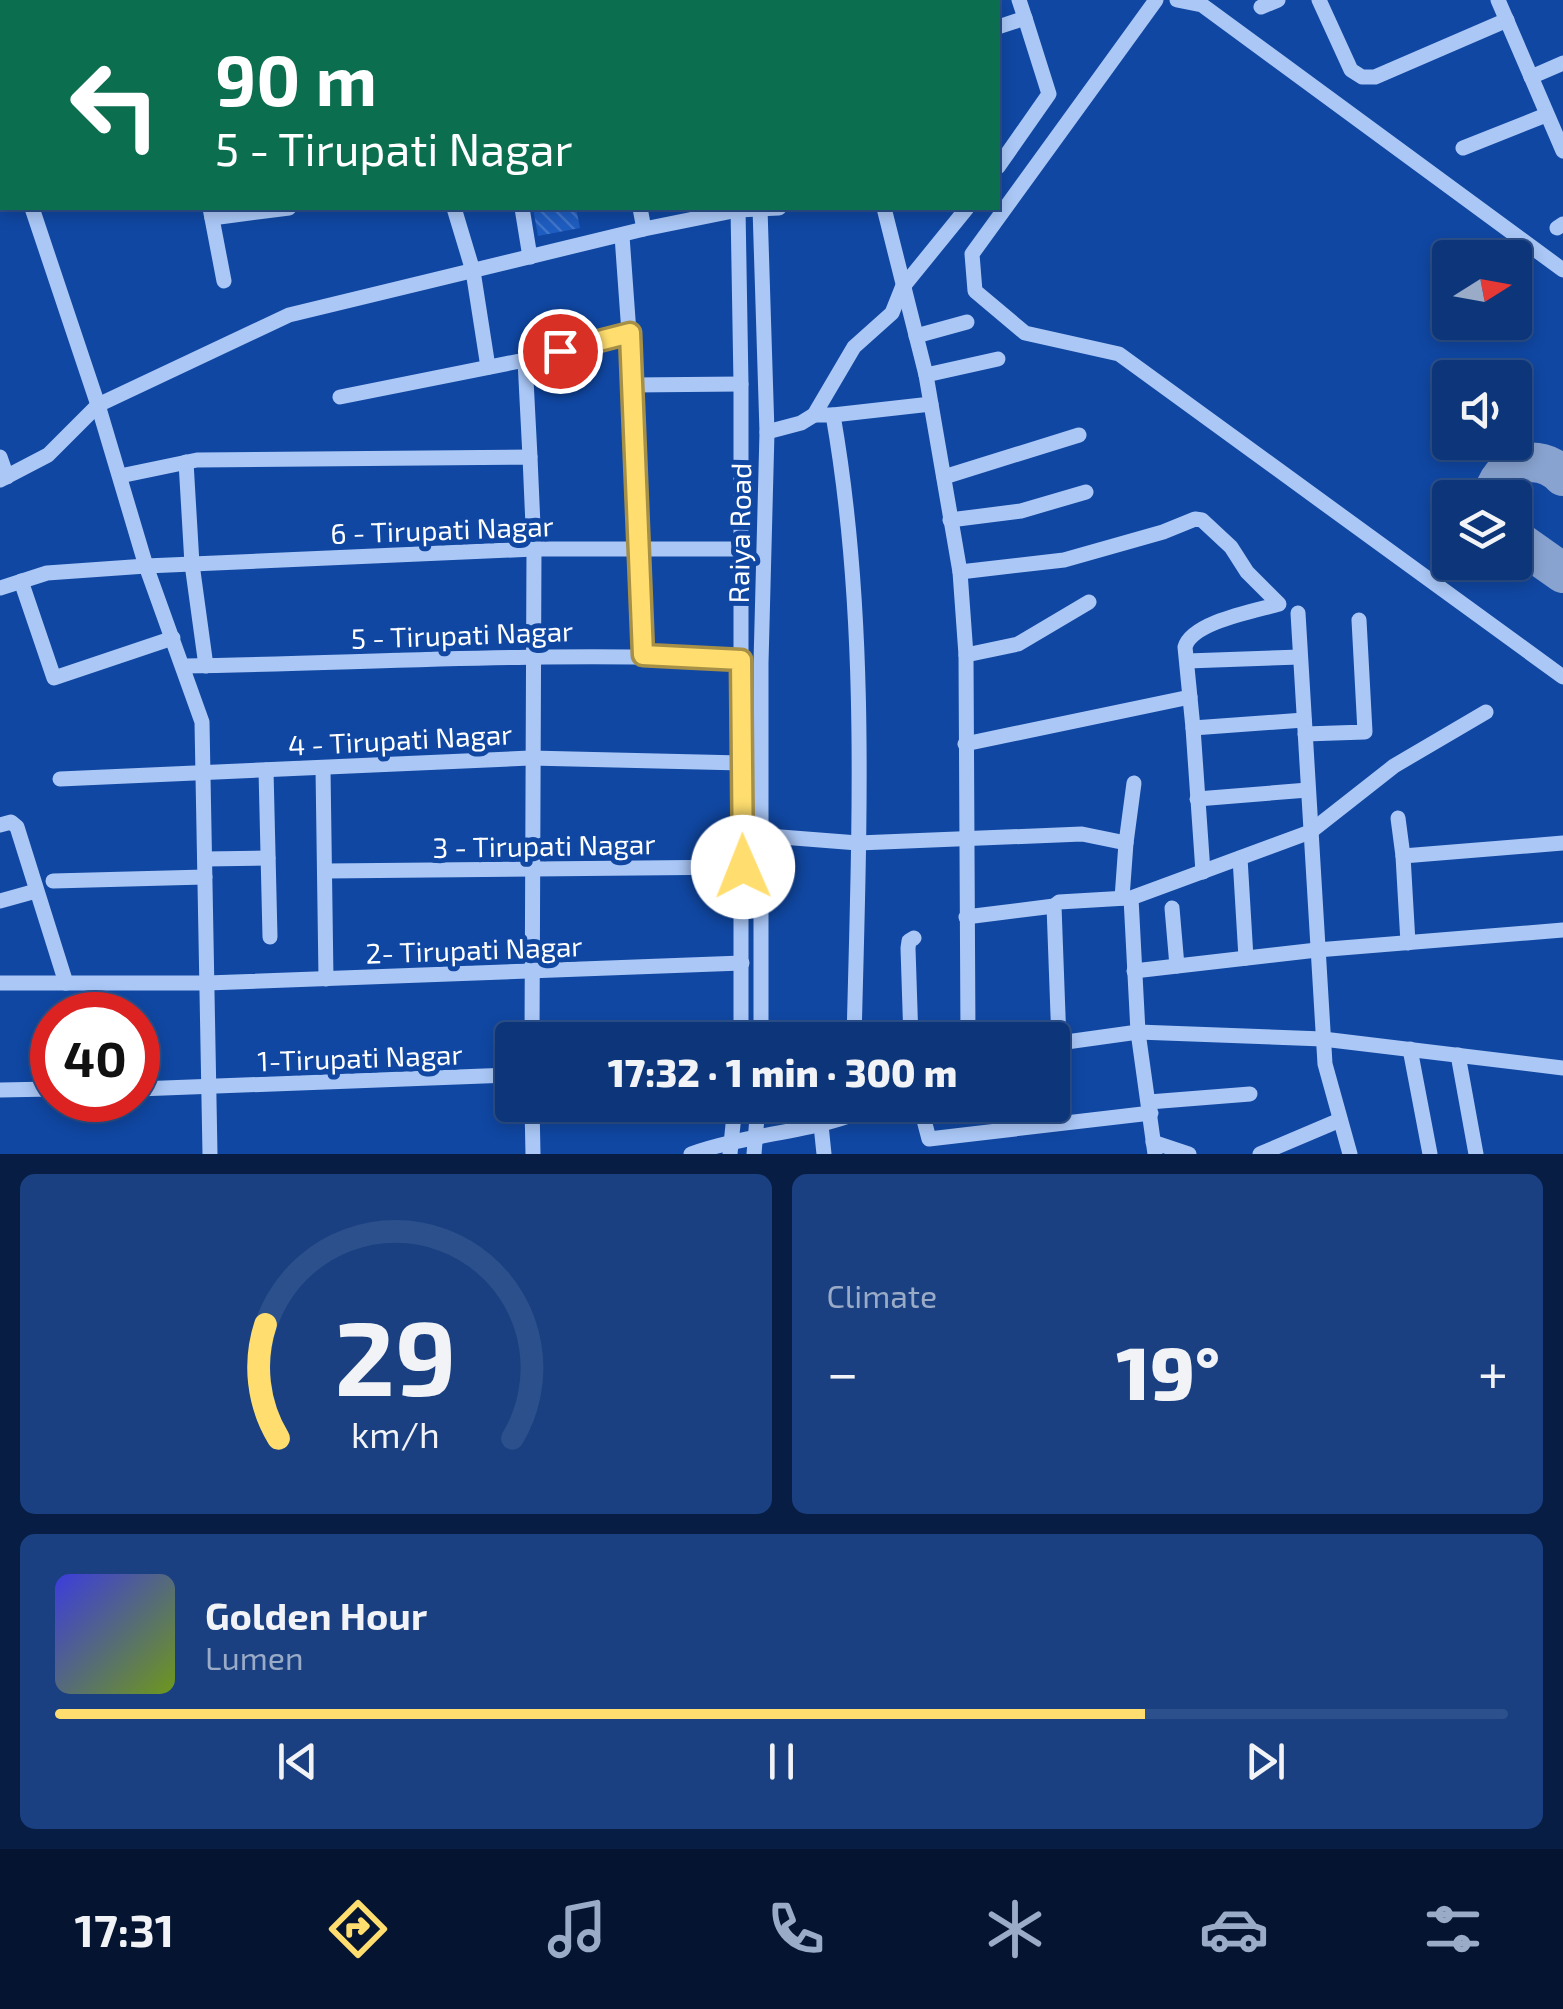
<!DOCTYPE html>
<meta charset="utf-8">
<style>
body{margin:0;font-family:"Exo 2",sans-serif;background:#1a4081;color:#f1f3f6;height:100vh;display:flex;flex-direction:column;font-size:38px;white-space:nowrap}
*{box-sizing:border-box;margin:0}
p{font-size:32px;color:#9aabc7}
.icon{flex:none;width:55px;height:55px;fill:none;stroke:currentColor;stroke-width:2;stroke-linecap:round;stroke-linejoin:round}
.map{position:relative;height:1154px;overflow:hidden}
.panel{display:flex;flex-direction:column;gap:20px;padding:20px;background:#071d43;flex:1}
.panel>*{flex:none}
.guide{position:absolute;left:0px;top:0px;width:1000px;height:210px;box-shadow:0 5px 15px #0003,0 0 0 2px #2c508b;background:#0b6e4f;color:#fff;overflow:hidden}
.needle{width:65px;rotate:79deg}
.controls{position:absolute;left:1432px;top:240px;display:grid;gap:20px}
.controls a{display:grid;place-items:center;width:100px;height:100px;border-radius:10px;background:#0c357a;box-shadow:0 5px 15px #0003,0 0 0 2px #2c508b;font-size:50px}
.speed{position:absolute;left:30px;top:992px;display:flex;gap:20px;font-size:50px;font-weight:700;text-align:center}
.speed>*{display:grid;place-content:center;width:130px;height:130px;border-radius:50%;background:#0c357a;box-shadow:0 5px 15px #0003,0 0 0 2px #2c508b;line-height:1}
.speed .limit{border:15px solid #d22;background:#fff;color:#111}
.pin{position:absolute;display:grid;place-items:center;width:85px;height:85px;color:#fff;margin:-42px;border:5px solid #fff;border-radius:50%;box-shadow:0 2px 10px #0007}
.me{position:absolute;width:110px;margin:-55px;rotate:359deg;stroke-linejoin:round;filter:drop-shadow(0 0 8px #0008)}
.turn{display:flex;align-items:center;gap:35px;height:210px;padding:0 50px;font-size:45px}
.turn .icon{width:130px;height:130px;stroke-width:2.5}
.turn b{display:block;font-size:70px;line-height:85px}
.big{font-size:75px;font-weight:800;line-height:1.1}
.panel .card{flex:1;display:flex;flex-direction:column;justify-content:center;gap:15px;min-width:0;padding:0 35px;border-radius:15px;background:#1a4081}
.panel .dial{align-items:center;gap:0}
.dial svg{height:260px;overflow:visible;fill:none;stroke:#2c508b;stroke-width:7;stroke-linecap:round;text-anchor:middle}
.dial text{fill:#f1f3f6;stroke:none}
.song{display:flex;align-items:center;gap:30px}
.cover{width:120px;height:120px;border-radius:15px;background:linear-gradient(135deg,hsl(240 70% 55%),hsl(80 70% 35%))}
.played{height:10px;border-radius:5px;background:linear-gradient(90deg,#ffde6f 75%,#2c508b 75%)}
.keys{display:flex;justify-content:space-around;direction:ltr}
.heat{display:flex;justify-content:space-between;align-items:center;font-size:55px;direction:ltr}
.panel .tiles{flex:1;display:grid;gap:20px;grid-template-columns:1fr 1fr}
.card:last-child{grid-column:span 2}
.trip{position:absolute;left:495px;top:1022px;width:575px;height:100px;border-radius:10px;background:#0c357a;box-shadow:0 5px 15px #0003,0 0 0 2px #2c508b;font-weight:800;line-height:100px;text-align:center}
.tab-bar{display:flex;height:160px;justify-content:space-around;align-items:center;background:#051531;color:#9aabc7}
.tab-bar .icon{width:70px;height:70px}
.tab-bar .current{color:#ffde6f}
.tab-bar b{font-size:45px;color:#f1f3f6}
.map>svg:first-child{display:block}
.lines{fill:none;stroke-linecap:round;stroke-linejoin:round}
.taxiway{stroke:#88a3d0;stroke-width:40}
.building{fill:url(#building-back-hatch)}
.minor{stroke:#aac7f6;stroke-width:15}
.route-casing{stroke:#a69048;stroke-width:25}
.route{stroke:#ffde6f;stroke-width:18}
.labels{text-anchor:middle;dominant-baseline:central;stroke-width:10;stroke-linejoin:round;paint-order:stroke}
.street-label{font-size:28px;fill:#fff;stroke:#1047a2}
</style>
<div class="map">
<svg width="1563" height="1154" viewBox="0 0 1563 1154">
<defs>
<pattern id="building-back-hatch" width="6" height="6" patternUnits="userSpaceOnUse" patternTransform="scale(2.5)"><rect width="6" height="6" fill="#1e5dc1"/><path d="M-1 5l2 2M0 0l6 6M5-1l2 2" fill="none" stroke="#4075ca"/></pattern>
</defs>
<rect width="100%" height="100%" fill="#1047a2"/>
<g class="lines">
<!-- taxiway -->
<g class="taxiway">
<path d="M1493 498C1498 462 1538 451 1563 476"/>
<polyline points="1515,539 1563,573"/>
</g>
</g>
<!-- building -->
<polygon class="building" points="533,208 576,208 580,228 538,236"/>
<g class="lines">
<!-- minor -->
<g class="minor">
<polyline points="36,0 37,2"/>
<polyline points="390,0 391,2"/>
<polyline points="490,0 490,2"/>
<polyline points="604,0 604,2"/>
<polyline points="721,0 721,2"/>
<polyline points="742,0 742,2"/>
<polyline points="818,0 818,2"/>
<polyline points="851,0 852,2"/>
<polyline points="916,0 916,2"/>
<polyline points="1156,0 972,254 975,291 1025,333 1119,354 1563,677"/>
<polyline points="1177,0 1202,5 1563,270"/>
<polyline points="1319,0 1351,70 1362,77 1375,77 1507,20"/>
<polyline points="1498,0 1563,151"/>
<polyline points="169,2 183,0"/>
<polyline points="1261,7 1278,0"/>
<polyline points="998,27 1025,18 1019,0"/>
<polyline points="1531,77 1563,63"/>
<polyline points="0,113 2,121"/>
<polyline points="1463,148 1546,115"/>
<polyline points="998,167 1049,94 1025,18"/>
<polyline points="0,193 2,192"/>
<polyline points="32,208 98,405 146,566 202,722 210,1154"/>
<polyline points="210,208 224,281"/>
<polyline points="454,208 473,271 488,367"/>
<polyline points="522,208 530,257"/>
<polyline points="640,208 644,229"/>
<polyline points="738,208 741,384 741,1040"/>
<polyline points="760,208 767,432 761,663 761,1040"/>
<polyline points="884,208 926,375 960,572 966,655 968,1040"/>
<polyline points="212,218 289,208"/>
<polyline points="1557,228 1563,224"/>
<polyline points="622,236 629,333 643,655"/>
<polyline points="916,336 967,322"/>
<polyline points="926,375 998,359"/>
<polyline points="632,385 741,384"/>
<polyline points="340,397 525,360"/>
<path d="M814 415H833C869 620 859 833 854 1040"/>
<polyline points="833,415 931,404"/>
<polyline points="767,432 801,423 814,415 854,347 892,313 902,288 967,208"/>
<polyline points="0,457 7,477"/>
<polyline points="530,457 525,360 629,333"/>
<polyline points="186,462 192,564 206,666"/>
<polyline points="120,476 197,460 530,457 534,549 532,1040"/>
<polyline points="944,477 1079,435"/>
<polyline points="0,480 48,455 98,405 289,315 644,229 738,210 779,208"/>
<polyline points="950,520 1021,511 1086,492"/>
<path d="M960 572 1064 560 1163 532 1195 519 1202 520 1231 547 1247 572 1279 604C1255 611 1192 622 1185 647L1193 728 1304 720"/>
<polyline points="21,581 54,678 173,638"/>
<polyline points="0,588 47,573 146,566 534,549 741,549"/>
<polyline points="1298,613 1325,1064 1350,1154"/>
<polyline points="966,655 1018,644 1089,602"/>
<polyline points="1187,661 1300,657"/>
<path d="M184 666C370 663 555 651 741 660"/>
<polyline points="1193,728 1203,872"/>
<polyline points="1305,734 1365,732 1359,620"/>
<polyline points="965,744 1190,697"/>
<polyline points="323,768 326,979"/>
<polyline points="266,770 270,937"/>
<polyline points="60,779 530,758 742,763"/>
<polyline points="1197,799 1308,790"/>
<polyline points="1398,818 1403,856"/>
<polyline points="0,825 11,822 17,827 66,983"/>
<polyline points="756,835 858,843 1082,834 1126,843 1122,898"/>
<polyline points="1126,843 1134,783"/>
<polyline points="1240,858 1246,958"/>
<polyline points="205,859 268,858"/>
<polyline points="326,871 743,867"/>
<polyline points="53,881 205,877"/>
<polyline points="0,901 36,891"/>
<polyline points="1172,908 1177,966"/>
<polyline points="966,917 1054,906"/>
<polyline points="1408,943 1403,856 1563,843"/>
<polyline points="1134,971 1317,950 1563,930"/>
<polyline points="0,983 207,983 742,963"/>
<polyline points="911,1040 908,948 909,941 914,938"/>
<polyline points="947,1040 968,1036"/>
<polyline points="1059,1042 1054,906 1059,902 1127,898"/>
<polyline points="1052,1044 1138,1032 1323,1039 1563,1068"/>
<polyline points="1410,1049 1430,1154"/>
<polyline points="1458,1055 1476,1154"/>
<polyline points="138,1089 512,1075"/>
<polyline points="0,1090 52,1089"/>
<polyline points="1149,1102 1250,1094"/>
<polyline points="532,1105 533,1154"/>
<polyline points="920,1105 929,1139 1151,1113"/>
<polyline points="821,1125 824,1154"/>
<polyline points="1153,1142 1189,1154"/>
<path d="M691 1154C753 1132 818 1133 876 1105"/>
<polyline points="730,1154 735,1105"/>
<polyline points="754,1154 758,1105"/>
<polyline points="1155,1154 1138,1032 1131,898 1310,832 1394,766 1486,712"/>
<polyline points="1260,1154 1340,1120"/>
</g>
</g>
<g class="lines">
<!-- route casing -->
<g class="route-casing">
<polyline id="route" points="560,351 630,333 643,655 741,660 743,867"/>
</g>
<!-- route -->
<use href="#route" class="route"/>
</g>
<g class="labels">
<!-- street labels -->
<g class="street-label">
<text transform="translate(442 529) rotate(-2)">6 - Tirupati Nagar</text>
<text transform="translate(739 533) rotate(-89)">Raiya Road</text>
<text transform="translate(462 634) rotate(-2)">5 - Tirupati Nagar</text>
<text transform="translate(400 739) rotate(-3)">4 - Tirupati Nagar</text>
<text transform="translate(544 845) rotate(-1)">3 - Tirupati Nagar</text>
<text transform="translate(474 949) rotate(-2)">2- Tirupati Nagar</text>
<text transform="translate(360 1057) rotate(-2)">1-Tirupati Nagar</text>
</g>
</g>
</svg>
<div class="controls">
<a><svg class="needle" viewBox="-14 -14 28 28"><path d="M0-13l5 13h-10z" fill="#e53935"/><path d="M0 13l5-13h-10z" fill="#9aabc7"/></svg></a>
<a><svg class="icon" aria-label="sound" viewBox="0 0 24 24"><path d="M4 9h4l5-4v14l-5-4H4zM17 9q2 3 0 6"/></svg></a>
<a><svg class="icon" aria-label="layers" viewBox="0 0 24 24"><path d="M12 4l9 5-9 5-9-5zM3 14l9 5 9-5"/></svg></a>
</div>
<div class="speed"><div class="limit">40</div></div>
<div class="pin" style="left:560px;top:351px;background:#d93025"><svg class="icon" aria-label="arrive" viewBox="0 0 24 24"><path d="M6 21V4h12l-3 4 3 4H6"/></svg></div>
<svg class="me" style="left:743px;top:867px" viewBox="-20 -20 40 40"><circle r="19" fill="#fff"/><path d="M0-13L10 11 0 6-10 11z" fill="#ffde6f"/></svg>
<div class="trip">17:32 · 1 min · 300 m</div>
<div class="guide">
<div class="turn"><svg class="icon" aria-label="left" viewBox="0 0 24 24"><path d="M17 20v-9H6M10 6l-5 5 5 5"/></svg><div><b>90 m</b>5 - Tirupati Nagar</div></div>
</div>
</div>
<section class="panel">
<div class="tiles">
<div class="card dial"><svg viewBox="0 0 100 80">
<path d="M14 69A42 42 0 1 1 86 69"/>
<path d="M14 69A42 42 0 0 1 10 34" stroke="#ffde6f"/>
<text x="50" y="56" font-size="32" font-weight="700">29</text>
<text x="50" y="72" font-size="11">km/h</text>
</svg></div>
<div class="card"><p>Climate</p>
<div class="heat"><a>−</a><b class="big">19°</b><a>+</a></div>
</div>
<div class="card">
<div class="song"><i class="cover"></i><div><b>Golden Hour</b><p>Lumen</p></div></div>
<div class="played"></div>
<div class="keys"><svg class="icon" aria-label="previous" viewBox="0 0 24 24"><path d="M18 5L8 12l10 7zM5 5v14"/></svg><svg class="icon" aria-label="pause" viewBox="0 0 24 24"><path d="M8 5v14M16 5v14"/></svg><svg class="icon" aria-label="next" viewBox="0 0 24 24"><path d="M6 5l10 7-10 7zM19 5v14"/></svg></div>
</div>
</div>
</section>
<nav class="tab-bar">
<b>17:31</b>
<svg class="icon current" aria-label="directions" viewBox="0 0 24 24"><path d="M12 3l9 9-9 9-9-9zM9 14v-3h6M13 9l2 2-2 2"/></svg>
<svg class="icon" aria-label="music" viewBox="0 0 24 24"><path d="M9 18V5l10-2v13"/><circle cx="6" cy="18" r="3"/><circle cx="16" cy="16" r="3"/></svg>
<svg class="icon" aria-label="phone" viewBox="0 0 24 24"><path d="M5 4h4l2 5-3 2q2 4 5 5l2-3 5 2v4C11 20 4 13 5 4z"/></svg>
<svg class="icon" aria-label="climate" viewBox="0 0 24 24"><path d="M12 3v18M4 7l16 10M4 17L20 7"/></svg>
<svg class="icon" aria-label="car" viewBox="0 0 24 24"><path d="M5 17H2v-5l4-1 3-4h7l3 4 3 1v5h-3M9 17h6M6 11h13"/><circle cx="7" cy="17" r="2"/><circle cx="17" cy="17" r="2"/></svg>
<svg class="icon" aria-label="filters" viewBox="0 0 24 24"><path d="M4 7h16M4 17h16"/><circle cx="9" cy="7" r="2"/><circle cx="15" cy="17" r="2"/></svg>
</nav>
